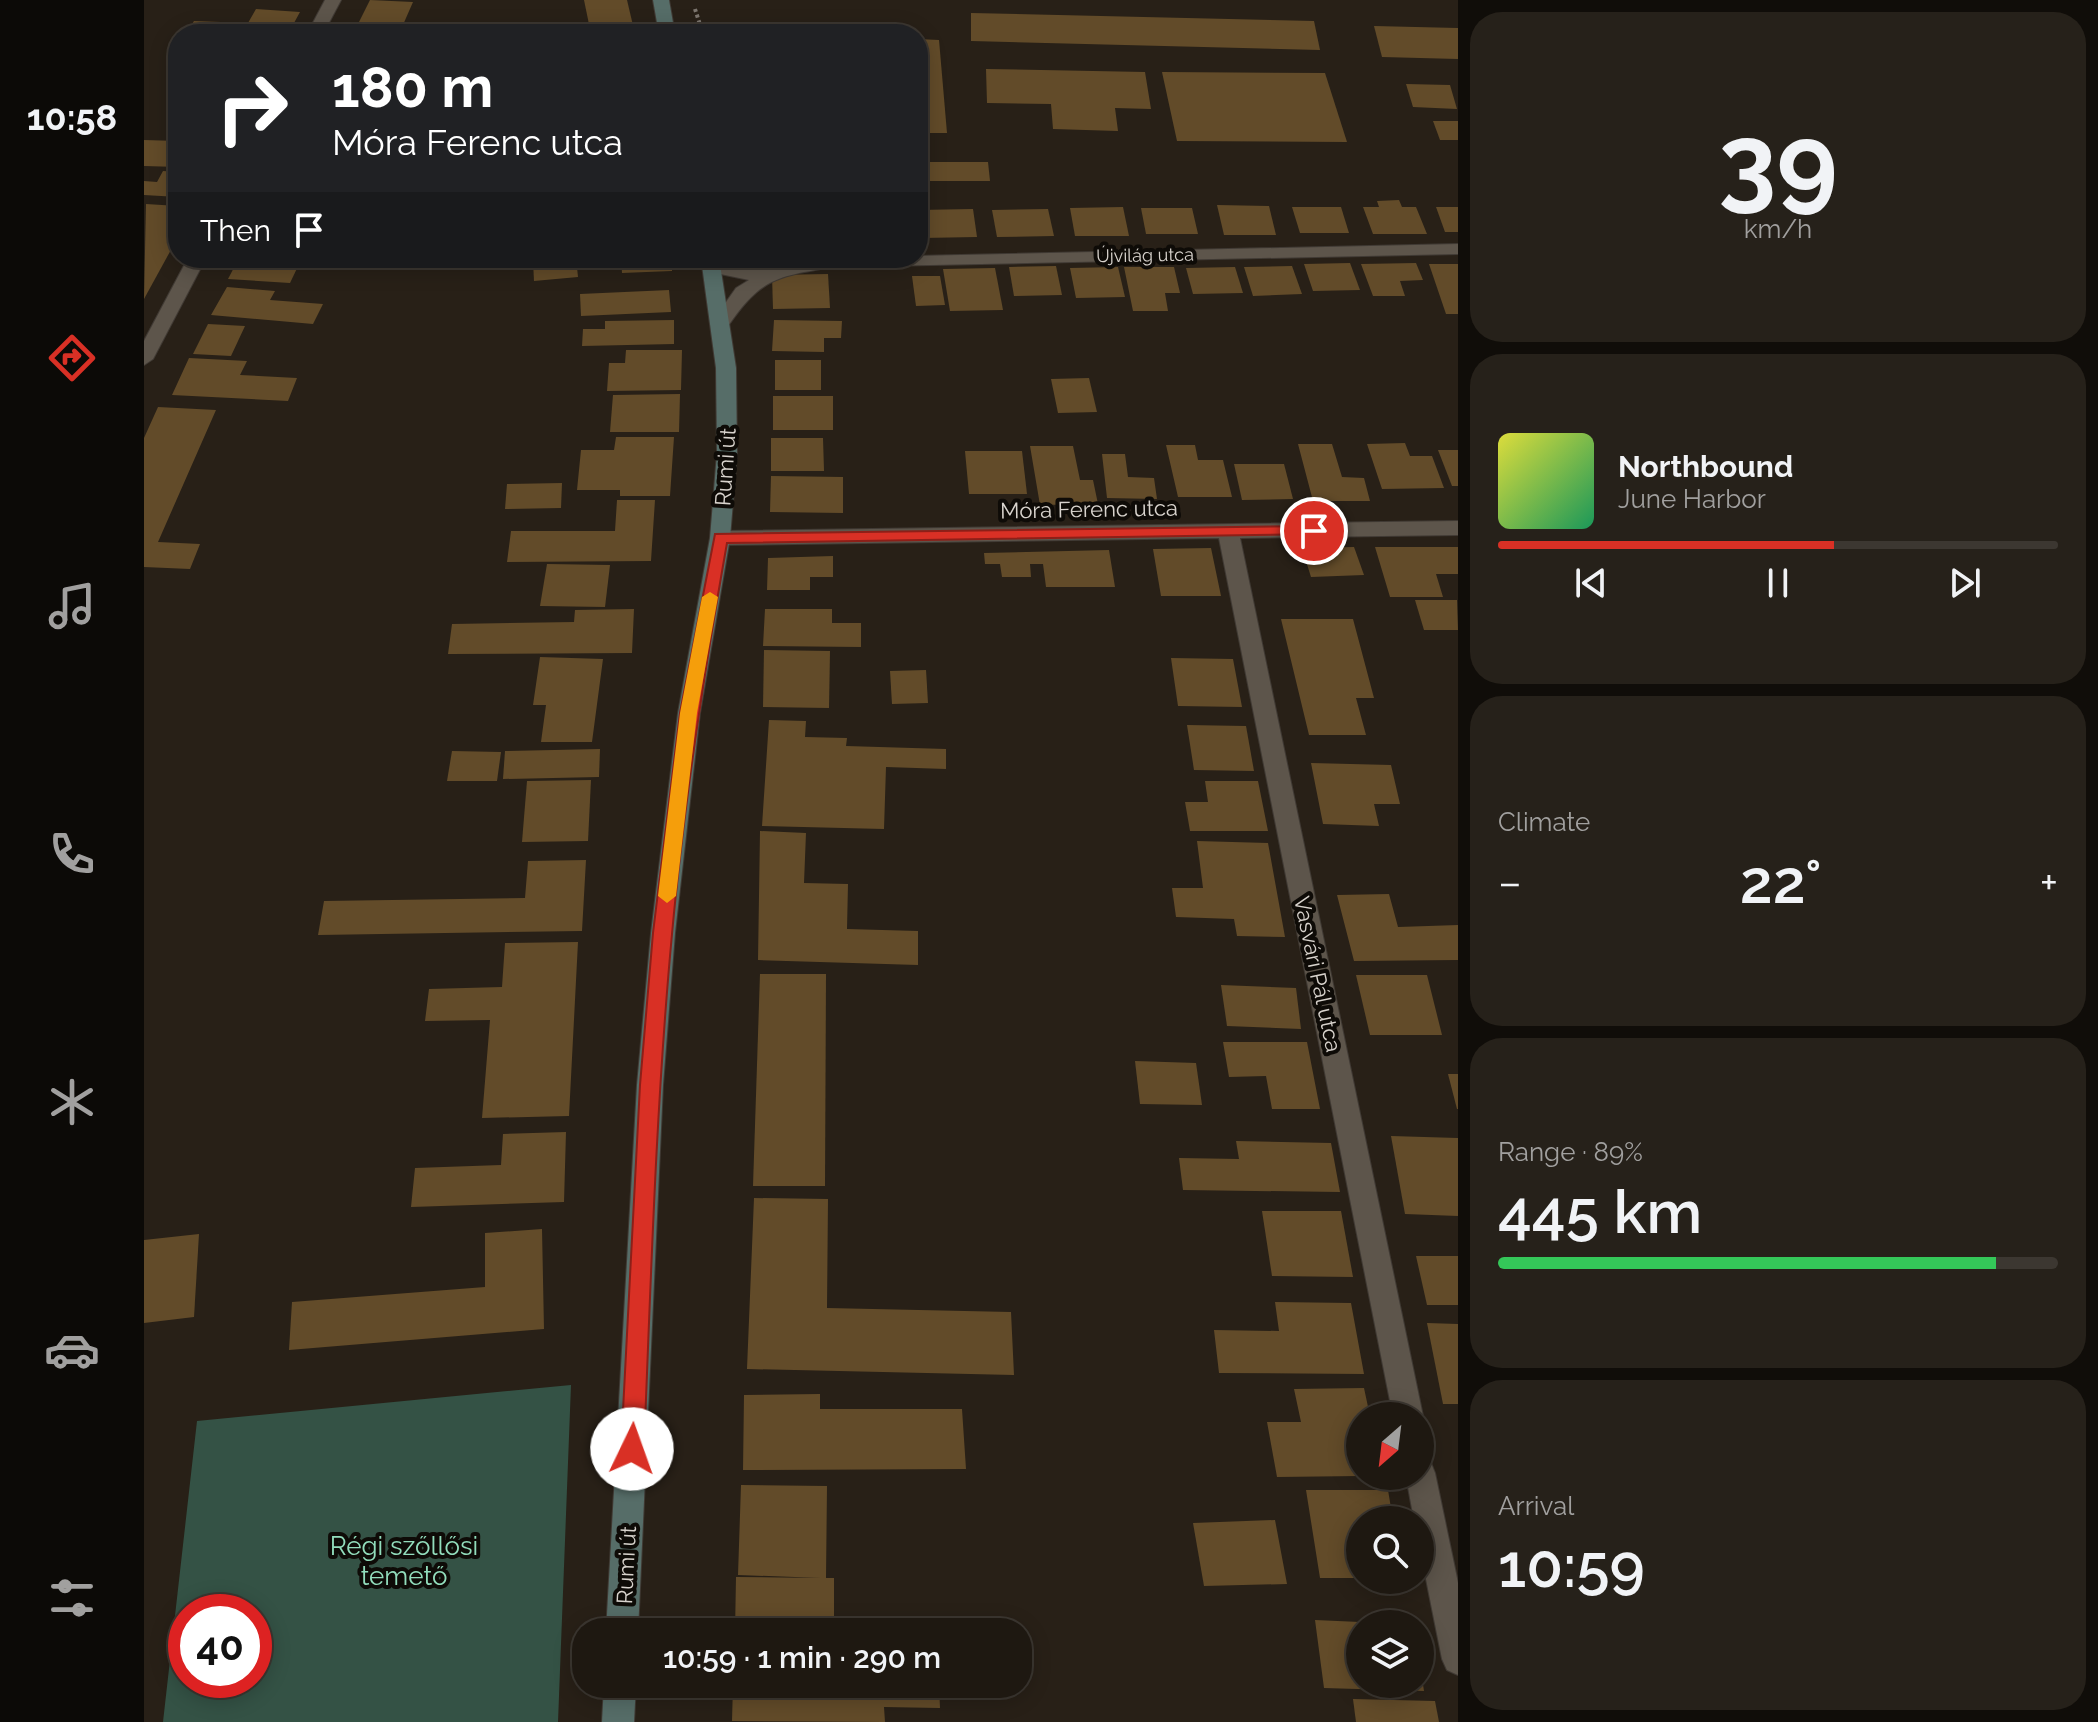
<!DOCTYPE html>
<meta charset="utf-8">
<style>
body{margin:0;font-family:Raleway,sans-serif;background:#26211a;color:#f1f3f6;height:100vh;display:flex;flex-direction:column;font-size:30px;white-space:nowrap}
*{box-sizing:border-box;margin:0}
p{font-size:26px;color:#a1a09f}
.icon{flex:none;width:44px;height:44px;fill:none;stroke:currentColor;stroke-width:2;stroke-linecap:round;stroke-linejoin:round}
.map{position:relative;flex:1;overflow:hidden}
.drawer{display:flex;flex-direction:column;gap:12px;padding:12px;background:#100d09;width:640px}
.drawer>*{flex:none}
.banner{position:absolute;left:24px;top:24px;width:760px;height:244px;border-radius:32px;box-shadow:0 4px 20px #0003,0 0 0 2px #3c3731;background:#202124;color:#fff;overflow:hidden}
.needle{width:52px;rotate:208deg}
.fabs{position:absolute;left:1202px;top:1402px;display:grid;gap:16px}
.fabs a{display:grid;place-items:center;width:88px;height:88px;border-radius:50%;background:#1e1811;box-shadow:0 4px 20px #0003,0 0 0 2px #3c3731;font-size:40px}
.speed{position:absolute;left:24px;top:1594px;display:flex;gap:16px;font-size:40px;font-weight:700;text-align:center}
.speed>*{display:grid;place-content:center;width:104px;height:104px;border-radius:50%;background:#1e1811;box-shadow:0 4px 20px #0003,0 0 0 2px #3c3731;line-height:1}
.speed .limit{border:12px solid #d22;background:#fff;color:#111}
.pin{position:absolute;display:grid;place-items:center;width:68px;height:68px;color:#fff;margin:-34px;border:4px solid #fff;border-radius:50%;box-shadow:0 2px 8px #0007}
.me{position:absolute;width:88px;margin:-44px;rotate:3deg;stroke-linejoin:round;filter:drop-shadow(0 0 6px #0008)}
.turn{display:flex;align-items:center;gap:28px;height:168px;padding:0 32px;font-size:36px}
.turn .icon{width:104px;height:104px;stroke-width:2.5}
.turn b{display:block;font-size:56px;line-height:68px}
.then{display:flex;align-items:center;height:76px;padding:0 32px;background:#0003;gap:16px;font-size:30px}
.big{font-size:60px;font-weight:600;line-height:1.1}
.drawer .widget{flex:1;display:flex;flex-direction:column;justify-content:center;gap:12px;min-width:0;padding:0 28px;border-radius:32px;background:#26211a}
.drawer .dial{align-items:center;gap:0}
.dial b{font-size:104px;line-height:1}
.song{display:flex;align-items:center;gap:24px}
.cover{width:96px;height:96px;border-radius:12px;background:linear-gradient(135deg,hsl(60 70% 55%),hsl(150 70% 35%))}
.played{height:8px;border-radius:4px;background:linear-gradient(90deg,#d93025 60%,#3c3731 60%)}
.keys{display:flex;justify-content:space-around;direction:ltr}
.heat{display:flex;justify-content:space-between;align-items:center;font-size:44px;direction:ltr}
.charge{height:12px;border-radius:6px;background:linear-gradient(90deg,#34c759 89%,#3c3731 0)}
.trip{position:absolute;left:428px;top:1618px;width:460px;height:80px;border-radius:32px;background:#1e1811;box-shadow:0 4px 20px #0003,0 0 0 2px #3c3731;font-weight:600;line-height:80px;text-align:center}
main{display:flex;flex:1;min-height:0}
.dock{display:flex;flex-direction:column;width:144px;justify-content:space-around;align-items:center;background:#0c0a07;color:#a1a09f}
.dock .icon{width:56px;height:56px}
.dock .selected{color:#d93025}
.dock b{font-size:36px;color:#f1f3f6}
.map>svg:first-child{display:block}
.green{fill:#345245;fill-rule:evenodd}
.building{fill:#624b29}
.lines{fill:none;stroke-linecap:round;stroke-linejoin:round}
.street-casing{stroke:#403a34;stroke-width:2}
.secondary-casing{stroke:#403a34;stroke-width:2}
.path{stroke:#7d766f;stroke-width:4;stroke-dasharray:3 3;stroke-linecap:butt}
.street{fill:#5d554b;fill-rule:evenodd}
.secondary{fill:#566d68;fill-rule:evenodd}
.route{fill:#d93025;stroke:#8d1f18;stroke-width:2}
.slow{fill:#f59e0b}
.labels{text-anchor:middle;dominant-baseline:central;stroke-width:8;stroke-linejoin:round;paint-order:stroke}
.far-street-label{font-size:18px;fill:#d8d3cd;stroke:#0e0b07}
.street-label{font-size:22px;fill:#d8d3cd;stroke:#0e0b07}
.near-park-label{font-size:26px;fill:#92ddbc;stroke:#0e0b07}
</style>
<main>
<nav class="dock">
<b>10:58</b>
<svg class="icon selected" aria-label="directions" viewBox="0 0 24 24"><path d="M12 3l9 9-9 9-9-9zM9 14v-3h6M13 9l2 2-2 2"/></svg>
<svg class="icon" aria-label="music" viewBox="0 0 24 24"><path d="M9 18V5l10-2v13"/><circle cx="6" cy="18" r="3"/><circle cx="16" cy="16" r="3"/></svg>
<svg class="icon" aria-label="phone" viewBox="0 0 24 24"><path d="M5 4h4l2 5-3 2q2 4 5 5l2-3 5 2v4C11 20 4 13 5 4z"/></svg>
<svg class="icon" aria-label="climate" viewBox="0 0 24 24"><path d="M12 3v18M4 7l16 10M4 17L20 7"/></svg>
<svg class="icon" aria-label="car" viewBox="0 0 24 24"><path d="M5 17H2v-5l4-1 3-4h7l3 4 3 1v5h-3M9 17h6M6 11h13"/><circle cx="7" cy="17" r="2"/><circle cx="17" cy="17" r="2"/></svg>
<svg class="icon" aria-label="filters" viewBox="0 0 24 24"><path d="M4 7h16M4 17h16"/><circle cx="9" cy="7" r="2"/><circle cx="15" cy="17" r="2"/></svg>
</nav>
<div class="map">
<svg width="1314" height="1722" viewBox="0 0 1314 1722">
<rect width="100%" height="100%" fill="#282017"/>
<!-- green -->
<path class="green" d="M427 1385 414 1722H19L53 1421ZM42 1612H110V1680H42Z"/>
<!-- building -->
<g class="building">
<polygon points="226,0 269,2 255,34 209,34"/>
<polygon points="440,0 483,0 491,34 447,34"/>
<polygon points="112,9 156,12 144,34 45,29 50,21 104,23"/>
<polygon points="827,13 1170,21 1176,50 827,41"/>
<polygon points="1230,26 1314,28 1314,59 1238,57"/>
<polygon points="774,39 795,40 803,133 774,133"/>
<polygon points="842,69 1001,72 1007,109 971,108 974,131 909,129 907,104 843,103"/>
<polygon points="1018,72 1181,73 1203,142 1033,141"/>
<polygon points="1262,84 1306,85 1313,109 1269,107"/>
<polygon points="1289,121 1314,121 1314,140 1296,140"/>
<polygon points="0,140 34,141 34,167 0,166"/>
<polygon points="774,162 844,162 846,181 774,181"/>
<polygon points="19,171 34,172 34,197 0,195 0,181 13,182"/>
<polygon points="1255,200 1258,207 1272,207 1283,234 1229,234 1219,207 1235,207 1233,201"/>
<polygon points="2,204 34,206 34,237 0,299"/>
<polygon points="1073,205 1125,206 1132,235 1080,235"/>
<polygon points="979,207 985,236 931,236 926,208"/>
<polygon points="1148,207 1197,207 1205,233 1156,233"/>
<polygon points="1292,207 1314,207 1314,232 1301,232"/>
<polygon points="997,208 1048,208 1054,234 1002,234"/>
<polygon points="829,209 833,237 778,238 774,210"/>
<polygon points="904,209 910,236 853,237 848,210"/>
<polygon points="95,258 158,258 146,283 84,279"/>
<polygon points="432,258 434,277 390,281 389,261"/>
<polygon points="477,258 528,258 528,271 478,273"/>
<polygon points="1206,263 1216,290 1169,291 1160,264"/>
<polygon points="1272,263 1279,280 1256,281 1261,296 1229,296 1217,264"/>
<polygon points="1285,264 1314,264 1314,314 1302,314"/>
<polygon points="912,266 918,295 870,296 865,267"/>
<polygon points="1148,266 1158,294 1109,296 1100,267"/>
<polygon points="974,267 981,297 932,298 926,268"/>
<polygon points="980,267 1030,267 1036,293 1021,293 1024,311 989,311"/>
<polygon points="1091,267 1099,293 1049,294 1042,268"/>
<polygon points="851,268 859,310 806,311 799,269"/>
<polygon points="684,274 686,308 629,309 628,275"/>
<polygon points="768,276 796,276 801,305 772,306"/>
<polygon points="83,287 131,291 126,300 179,304 169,324 67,315"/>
<polygon points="525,290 527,312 437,316 436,294"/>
<polygon points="530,320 530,344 438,346 439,329 461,329 461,321"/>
<polygon points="630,320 698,321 697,338 680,338 680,352 628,351"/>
<polygon points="64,324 101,326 87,356 49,354"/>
<polygon points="482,350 538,350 537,390 463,391 465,363 481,363"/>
<polygon points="45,358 103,361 96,375 153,378 144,401 28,395"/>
<rect x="631" y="360" width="46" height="30"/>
<polygon points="945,378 953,412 914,413 907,379"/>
<polygon points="536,394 535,432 466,432 469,395"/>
<rect x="629" y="396" width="60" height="34"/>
<polygon points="14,407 72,410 14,542 56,544 46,569 0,567 0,438"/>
<polygon points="472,437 530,437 526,496 476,496 476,490 433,490 437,450 470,450"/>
<polygon points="627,438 679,438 680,471 627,471"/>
<polygon points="1261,443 1266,456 1288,456 1300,488 1238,489 1223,444"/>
<polygon points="1154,444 1188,444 1198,477 1220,478 1226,501 1169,501"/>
<polygon points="1022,445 1051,445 1054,460 1079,460 1088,497 1034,497"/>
<polygon points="886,446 929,446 936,480 949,480 954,504 896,505"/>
<polygon points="1294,450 1314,450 1314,486 1308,486"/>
<polygon points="821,451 878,451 883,494 825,494"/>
<polygon points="958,454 981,454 984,477 1010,478 1013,499 963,498"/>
<polygon points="1090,464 1140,464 1149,499 1098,500"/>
<polygon points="627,476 699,477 699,513 626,512"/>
<polygon points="418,483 417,508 361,509 363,484"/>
<polygon points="473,500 511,500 507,561 363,562 367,531 471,531"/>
<polygon points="1210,547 1220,575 1167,577 1158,548"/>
<polygon points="1231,547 1314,547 1314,574 1292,574 1299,597 1246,597"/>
<polygon points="1067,548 1077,596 1017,596 1009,549"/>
<polygon points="965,550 971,587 902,587 899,564 886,564 887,577 858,577 856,564 841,564 840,553"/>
<polygon points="689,556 689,577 666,577 666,590 623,590 624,558"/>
<polygon points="403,564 466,565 461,607 396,606"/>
<polygon points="1271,600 1313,600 1314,630 1280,630"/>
<polygon points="490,609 488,653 304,654 308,624 430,622 431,610"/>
<polygon points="621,609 688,609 688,623 717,623 717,647 619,646"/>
<polygon points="1137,619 1209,619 1230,698 1212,698 1222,735 1165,735"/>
<polygon points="620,650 686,651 685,708 619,707"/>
<polygon points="396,657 459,659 448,742 397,742 402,705 389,705"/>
<polygon points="1027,658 1089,659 1098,707 1034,706"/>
<polygon points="782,670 784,703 748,704 746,671"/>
<polygon points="625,720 662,721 661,737 703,738 702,746 802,749 802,769 742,767 740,829 618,826"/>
<polygon points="1043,725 1102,726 1110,771 1050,770"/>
<polygon points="456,749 455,777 359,779 361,751"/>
<polygon points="308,751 357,752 353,781 303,781"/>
<polygon points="1167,763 1247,765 1256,804 1230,804 1235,826 1179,824"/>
<polygon points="447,780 444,841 378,842 383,781"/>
<polygon points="1061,781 1114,781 1124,831 1046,831 1041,802 1064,802"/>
<polygon points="616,831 662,833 660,883 704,884 703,929 774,931 774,965 614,960"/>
<polygon points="1053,841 1124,843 1141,937 1093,936 1090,919 1032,917 1028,888 1059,888"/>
<polygon points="442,860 438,931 174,935 180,901 381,898 384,861"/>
<polygon points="1245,894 1254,927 1314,925 1314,960 1210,961 1193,895"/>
<polygon points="434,942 425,1116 338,1118 346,1020 281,1021 285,989 358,987 361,943"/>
<polygon points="616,974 682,974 681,1186 609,1186"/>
<polygon points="1212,975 1283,975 1298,1035 1226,1035"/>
<polygon points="1077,985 1152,988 1157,1029 1083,1026"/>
<polygon points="1079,1042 1163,1042 1176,1109 1128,1109 1122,1076 1085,1077"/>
<polygon points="991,1061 1052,1063 1058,1105 996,1104"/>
<polygon points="1304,1074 1314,1074 1314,1109 1313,1109"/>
<polygon points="422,1132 420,1202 267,1207 271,1168 357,1165 359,1134"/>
<polygon points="1247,1136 1314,1138 1314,1216 1261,1214"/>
<polygon points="1092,1141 1187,1143 1196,1192 1039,1190 1035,1158 1095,1159"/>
<polygon points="610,1198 684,1199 683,1308 867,1312 870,1375 603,1369"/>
<polygon points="1118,1211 1197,1211 1209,1277 1128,1276"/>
<polygon points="398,1229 400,1329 145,1350 148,1302 341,1287 341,1233"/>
<polygon points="55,1234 50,1317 0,1323 0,1240"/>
<polygon points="1272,1256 1314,1256 1314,1305 1283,1305"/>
<polygon points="1131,1302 1207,1303 1220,1374 1075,1373 1070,1330 1135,1331"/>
<polygon points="1283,1323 1314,1324 1314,1404 1299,1404"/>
<polygon points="1220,1388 1226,1416 1216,1416 1216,1476 1133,1477 1123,1422 1157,1422 1150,1389"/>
<polygon points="676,1394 676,1409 818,1409 822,1469 599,1470 600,1395"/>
<polygon points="597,1485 683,1486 682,1578 690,1578 690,1632 591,1632 592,1577 677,1578 594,1575"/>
<polygon points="1162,1490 1244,1490 1249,1520 1216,1520 1216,1578 1176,1578"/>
<polygon points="1131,1520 1143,1584 1060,1586 1049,1523"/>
<polygon points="1171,1620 1216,1622 1216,1684 1276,1684 1278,1678 1280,1691 1180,1688"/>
<polygon points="589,1684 795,1684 796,1708 740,1707 741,1722 588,1721"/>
<polygon points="1209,1699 1291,1701 1295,1722 1212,1722"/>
</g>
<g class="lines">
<!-- street casing -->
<g class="street-casing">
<g id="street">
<polygon points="181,0 197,0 179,34 163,34"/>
<path d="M1314 244V254L688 267C632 277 617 278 584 326L577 328 568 322 592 288 605 280 562 271 559 267 567 258H586L581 264 610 270 680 258Z"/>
<polygon points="44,258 62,258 9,359 0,365 0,341"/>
<polygon points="1314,521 1314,535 1096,538 1279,1416 1276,1422 1276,1416 1249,1416 1075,538 576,545 566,538 576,531"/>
<polygon points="1276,1459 1287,1463 1291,1473 1314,1583 1314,1675 1303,1670 1298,1659 1276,1549 1276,1520 1270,1520 1262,1476 1276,1476"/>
</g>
</g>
<!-- secondary casing -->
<g class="secondary-casing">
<g id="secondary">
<polygon points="509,0 525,0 531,34 515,34"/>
<polygon points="557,258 575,258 592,368 593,453 586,538 556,713 531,933 519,1085 494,1632 462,1632 493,1085 507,933 534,713 566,538 573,453 572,368"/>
<polygon points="460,1684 492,1684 490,1722 458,1722"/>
</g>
</g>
<!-- path -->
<polyline class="path" points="551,9 559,34"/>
<!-- street -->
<use href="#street" class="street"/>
<!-- secondary -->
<use href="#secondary" class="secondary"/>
</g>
<!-- route -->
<path class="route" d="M1170 526 1176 527V534L583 543C560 673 540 802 528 934 512 1105 507 1277 500 1449L496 1457 488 1460 480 1457 477 1449 496 1085 509 933 536 713 571 534Z"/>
<!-- slow -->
<polygon class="slow" points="566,592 574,597 553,713 532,896 523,903 514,896 536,713 558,597"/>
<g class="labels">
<!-- far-street labels -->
<g class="far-street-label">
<text transform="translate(1001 255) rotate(-1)">Újvilág utca</text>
</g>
<!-- street labels -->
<g class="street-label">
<text transform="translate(581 467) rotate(-86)">Rumi út</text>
<text transform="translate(945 509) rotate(-1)">Móra Ferenc utca</text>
<text transform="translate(1174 974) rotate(78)">Vasvári Pál utca</text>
<text transform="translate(482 1565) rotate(-87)">Rumi út</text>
</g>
<!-- near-park labels -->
<g class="near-park-label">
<text x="260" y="1546">Régi szőllősi<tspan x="260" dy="30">temető</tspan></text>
</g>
</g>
</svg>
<div class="fabs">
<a><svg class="needle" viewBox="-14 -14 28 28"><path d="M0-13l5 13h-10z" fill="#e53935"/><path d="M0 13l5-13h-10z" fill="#a1a09f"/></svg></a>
<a><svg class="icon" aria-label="search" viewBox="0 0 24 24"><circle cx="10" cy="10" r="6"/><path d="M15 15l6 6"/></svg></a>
<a><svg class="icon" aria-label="layers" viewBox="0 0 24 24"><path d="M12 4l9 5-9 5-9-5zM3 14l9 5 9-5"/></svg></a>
</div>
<div class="speed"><div class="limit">40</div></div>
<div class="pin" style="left:1170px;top:531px;background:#d93025"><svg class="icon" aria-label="arrive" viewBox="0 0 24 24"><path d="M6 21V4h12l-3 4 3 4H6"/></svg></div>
<svg class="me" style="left:488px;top:1449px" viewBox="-20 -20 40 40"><circle r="19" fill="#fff"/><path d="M0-13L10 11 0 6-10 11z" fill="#d93025"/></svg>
<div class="trip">10:59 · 1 min · 290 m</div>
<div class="banner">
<div class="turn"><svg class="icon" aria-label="right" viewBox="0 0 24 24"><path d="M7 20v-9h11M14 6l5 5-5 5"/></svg><div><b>180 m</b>Móra Ferenc utca</div></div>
<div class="then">Then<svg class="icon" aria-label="arrive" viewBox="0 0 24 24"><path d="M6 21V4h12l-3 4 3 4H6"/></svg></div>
</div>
</div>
<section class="drawer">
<div class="widget dial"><b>39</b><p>km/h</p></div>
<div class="widget">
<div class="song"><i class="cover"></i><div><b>Northbound</b><p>June Harbor</p></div></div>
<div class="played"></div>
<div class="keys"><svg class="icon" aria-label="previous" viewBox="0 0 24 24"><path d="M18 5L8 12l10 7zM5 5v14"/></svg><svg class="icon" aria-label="pause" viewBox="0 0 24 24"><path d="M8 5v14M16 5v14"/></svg><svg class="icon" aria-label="next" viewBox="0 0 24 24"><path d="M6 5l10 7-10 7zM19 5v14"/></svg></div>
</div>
<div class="widget"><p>Climate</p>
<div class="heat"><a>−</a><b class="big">22°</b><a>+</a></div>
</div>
<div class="widget"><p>Range · 89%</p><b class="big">445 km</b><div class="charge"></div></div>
<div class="widget"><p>Arrival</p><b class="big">10:59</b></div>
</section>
</main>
